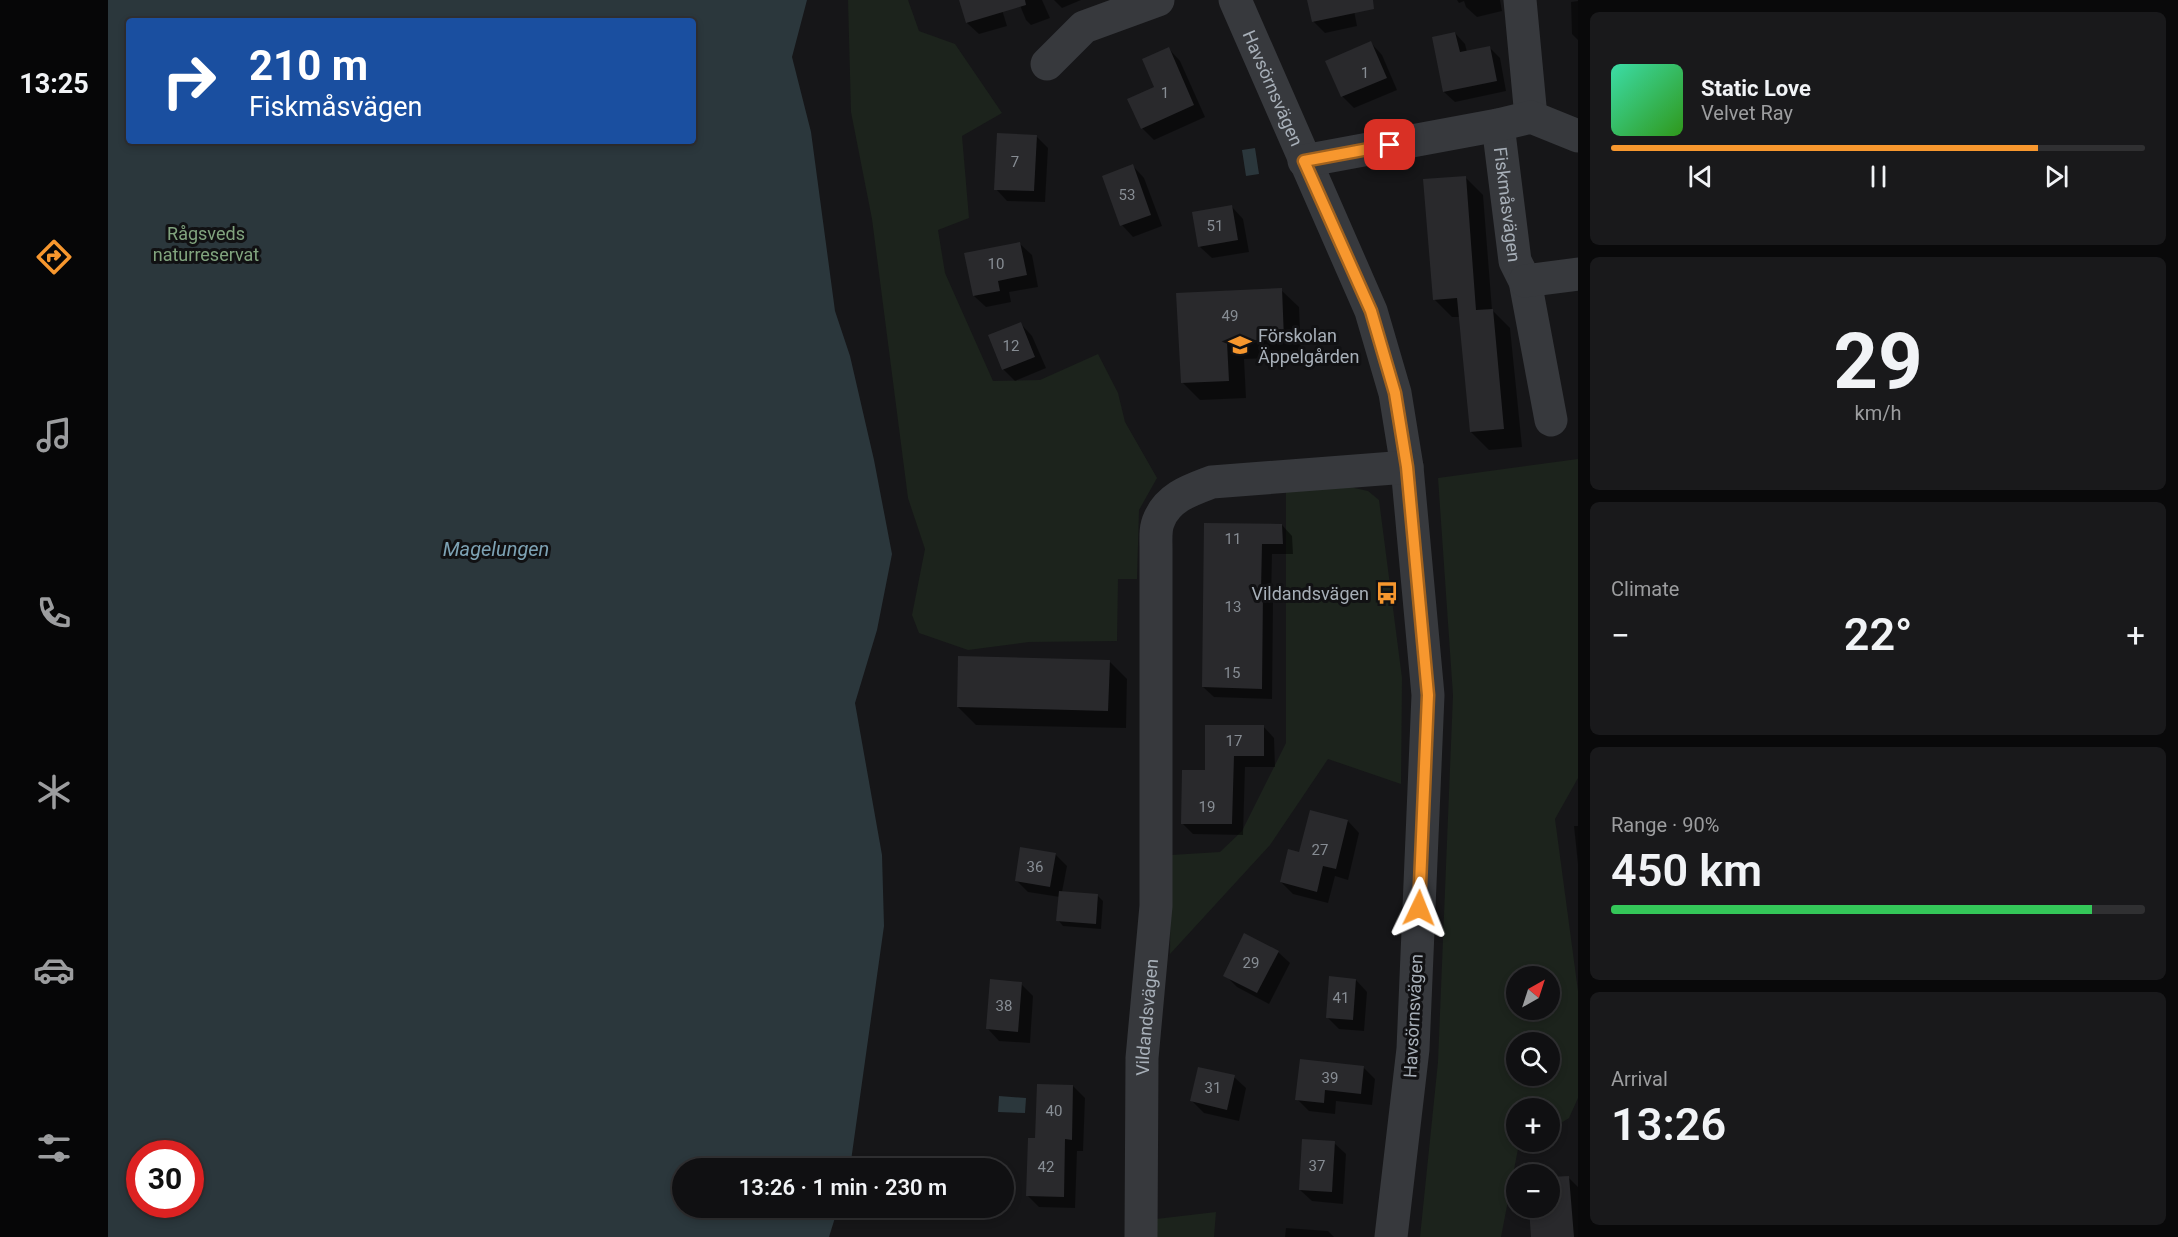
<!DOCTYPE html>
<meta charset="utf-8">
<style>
body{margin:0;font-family:Roboto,sans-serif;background:#19191b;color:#f1f3f6;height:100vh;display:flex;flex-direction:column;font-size:22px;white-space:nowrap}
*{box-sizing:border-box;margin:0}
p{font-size:20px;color:#9c9d9f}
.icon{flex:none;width:33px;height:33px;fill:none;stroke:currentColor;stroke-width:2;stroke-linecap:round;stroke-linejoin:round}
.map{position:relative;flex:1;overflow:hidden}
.drawer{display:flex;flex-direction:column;gap:12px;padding:12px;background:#09090a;width:600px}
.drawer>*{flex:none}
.top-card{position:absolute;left:18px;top:18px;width:570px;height:126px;border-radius:6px;box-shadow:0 3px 9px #0003,0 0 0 2px #303032;background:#1a4fa0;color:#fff;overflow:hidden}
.needle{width:39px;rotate:39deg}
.tools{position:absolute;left:1398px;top:966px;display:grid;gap:12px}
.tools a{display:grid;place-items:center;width:54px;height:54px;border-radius:50%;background:#101012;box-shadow:0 3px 9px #0003,0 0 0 2px #303032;font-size:30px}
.speed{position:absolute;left:18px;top:1140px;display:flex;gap:12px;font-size:30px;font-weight:700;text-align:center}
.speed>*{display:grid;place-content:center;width:78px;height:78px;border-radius:50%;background:#101012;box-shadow:0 3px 9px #0003,0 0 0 2px #303032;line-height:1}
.speed .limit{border:9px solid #d22;background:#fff;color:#111}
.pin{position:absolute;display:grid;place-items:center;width:51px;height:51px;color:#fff;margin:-26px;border-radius:12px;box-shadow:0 3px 9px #0006}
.me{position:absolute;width:66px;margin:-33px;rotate:2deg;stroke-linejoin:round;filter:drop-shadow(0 0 4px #0008)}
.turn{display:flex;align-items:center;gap:21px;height:126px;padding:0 24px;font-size:27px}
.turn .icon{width:78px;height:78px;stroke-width:2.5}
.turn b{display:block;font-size:42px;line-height:51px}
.big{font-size:45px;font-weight:600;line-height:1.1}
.drawer .card{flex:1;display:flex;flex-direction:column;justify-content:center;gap:9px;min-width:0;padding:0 21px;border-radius:9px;background:#19191b}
.drawer .dial{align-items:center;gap:0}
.dial b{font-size:78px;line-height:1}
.song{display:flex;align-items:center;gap:18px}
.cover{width:72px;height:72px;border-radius:9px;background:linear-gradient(135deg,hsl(160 70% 55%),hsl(110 70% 35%))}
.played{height:6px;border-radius:3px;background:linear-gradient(90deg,#f7972e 80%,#303032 80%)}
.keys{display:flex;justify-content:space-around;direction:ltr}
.heat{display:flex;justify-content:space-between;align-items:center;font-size:33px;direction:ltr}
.charge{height:9px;border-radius:4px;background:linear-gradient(90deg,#34c759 90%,#303032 0)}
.trip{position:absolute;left:564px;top:1158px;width:342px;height:60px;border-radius:30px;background:#101012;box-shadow:0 3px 9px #0003,0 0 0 2px #303032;font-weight:600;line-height:60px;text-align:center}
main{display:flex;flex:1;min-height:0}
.tab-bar{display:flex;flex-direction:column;width:108px;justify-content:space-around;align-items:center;background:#060607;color:#9c9d9f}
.tab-bar .icon{width:42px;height:42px}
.tab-bar .active{color:#f7972e}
.tab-bar b{font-size:27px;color:#f1f3f6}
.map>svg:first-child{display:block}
.green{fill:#1c231c;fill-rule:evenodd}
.water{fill:#2b373c;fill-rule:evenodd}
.shadow{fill:#0007}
.building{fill:#29292c}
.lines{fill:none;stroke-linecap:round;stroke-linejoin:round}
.minor{stroke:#37393d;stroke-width:33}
.route-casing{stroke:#a1621e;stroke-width:15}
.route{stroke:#f7972e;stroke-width:10}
.labels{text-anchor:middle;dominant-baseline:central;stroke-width:6;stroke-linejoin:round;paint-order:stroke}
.number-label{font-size:15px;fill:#878d94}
.street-label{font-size:18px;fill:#a7afb8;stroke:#111113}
.park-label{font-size:18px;fill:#81a47e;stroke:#111113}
.poi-label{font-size:18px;fill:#a7afb8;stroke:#111113;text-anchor:start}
.water-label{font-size:20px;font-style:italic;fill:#7da2b4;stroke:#111113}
</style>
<main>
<nav class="tab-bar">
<b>13:25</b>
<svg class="icon active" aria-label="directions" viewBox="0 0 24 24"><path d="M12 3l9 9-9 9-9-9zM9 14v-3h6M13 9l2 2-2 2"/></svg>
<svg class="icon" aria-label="music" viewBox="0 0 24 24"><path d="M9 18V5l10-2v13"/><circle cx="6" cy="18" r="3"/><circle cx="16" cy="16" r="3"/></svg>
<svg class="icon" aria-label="phone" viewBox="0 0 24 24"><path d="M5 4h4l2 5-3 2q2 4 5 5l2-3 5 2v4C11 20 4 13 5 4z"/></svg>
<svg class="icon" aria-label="climate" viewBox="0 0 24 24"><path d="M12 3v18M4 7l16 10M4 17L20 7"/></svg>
<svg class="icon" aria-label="car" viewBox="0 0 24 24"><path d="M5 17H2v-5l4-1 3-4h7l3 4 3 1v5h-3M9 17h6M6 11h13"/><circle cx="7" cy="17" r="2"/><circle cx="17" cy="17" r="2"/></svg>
<svg class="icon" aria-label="filters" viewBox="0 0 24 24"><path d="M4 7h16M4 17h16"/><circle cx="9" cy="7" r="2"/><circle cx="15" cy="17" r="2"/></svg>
</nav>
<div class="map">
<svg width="1470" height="1237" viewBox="0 0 1470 1237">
<rect width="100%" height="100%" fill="#161618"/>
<!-- green -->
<g class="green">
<polygon points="740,0 800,0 811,31 847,44 894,113 854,136 861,218 830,230 837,273 885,381 932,380 990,354 1010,393 1017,422 1049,478 1031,510 1029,579 1010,579 1009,641 921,642 860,650 811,633 804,615 817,549 800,498 764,219 743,112"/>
<path d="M1470 459V778L1447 819 1470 991V1098L1461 1118 1442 1130V1108H1408V1142H1422L1410 1149 1393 1237H1312L1330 1062 1345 695 1330 478ZM1442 976V1010H1408V976ZM1442 1042V1076H1408V1042Z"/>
<polygon points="1242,487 1260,491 1271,500 1294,678 1293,784 1220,759 1162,845 1062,954 1063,855 1112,852 1134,831 1178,743 1178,490"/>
<polygon points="1108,1212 1106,1237 1047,1237 1048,1219"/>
</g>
<!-- water -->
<g class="water">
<path d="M0 0H699L684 57 703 132 727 311 742 356 766 460 784 554 769 630 747 703 774 855 776 926 742 1168H574V1208H730L721 1237H0ZM21 21H585V141H21ZM32 1154H82V1204H32Z"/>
<polygon points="1147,148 1151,174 1138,176 1134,150"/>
<polygon points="891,1096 918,1098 917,1113 890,1112"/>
</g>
<!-- shadow -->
<g class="shadow">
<polygon points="852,0 891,0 899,26 871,34 859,23"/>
<polygon points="917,0 934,0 942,18 923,25 918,20 911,3"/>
<polygon points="946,0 973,0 954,8"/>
<polygon points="1200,0 1244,0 1249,26 1217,33 1205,21"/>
<polygon points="1349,0 1392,0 1394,11 1369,17 1358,7 1356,1 1351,3"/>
<polygon points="1470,1 1470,40 1464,34 1463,2"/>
<polygon points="1347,33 1357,44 1359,52 1381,47 1392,58 1398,91 1347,102 1336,92"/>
<polygon points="1263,43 1274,55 1289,90 1246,108 1234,96"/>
<polygon points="1061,49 1072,61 1097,117 1046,140 1034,128"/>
<polygon points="928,136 940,148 937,202 899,201 888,189"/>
<polygon points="1025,166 1036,178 1054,226 1025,237 1014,225"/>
<polygon points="1357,177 1375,195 1384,310 1402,328 1414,447 1381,450 1363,432 1352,317 1344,317 1326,299"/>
<polygon points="1124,207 1135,219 1141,252 1104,258 1092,247"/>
<polygon points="912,244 924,255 930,287 901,292 903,302 878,307 866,296"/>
<polygon points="1173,290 1191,307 1193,357 1136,359 1138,398 1092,400 1074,382"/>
<polygon points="913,324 924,336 938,368 907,381 895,369"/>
<polygon points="1098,524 1174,525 1184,536 1185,554 1164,554 1163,601 1165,603 1164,699 1106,697 1095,687"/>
<polygon points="1001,661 1019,679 1018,728 868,725 850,707"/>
<polygon points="1155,726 1166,738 1167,767 1137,767 1135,835 1085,834 1074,823 1099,771"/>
<polygon points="1240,821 1251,833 1240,880 1227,876 1220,903 1185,894 1173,882 1192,854"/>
<polygon points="1466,826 1470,826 1470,864"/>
<polygon points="947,854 959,866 954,892 989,895 995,901 993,929 955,926 950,920 952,897 920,892 908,880"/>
<polygon points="1170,952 1182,963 1161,1004 1129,987 1117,975"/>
<polygon points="1248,980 1259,992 1256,1031 1231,1029 1219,1017"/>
<polygon points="913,984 925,996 922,1043 891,1041 880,1029"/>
<polygon points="1255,1067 1267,1079 1264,1105 1228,1101 1227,1114 1201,1111 1189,1099"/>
<polygon points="1126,1077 1138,1088 1131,1121 1096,1113 1084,1101"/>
<polygon points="965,1086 977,1098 975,1151 969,1151 967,1208 931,1207 919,1195 929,1140"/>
<polygon points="1226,1143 1238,1154 1235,1204 1204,1201 1192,1190"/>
<polygon points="1460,1177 1470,1187 1470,1237 1425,1237 1423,1208 1442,1208 1442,1179"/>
<polygon points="1178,1228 1220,1231 1226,1237 1177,1237"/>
</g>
<!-- building -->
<g class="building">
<polygon points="851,0 917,0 918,5 858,23"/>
<polygon points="1199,0 1265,0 1266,9 1204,22"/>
<polygon points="1347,32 1352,52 1382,46 1389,81 1335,92 1324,37"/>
<polygon points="1263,41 1279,78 1233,97 1217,61"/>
<polygon points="1061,47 1086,105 1033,129 1019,99 1046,87 1034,59"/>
<polygon points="889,133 929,135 926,191 886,190"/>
<polygon points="1025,164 1043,215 1012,226 994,176"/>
<polygon points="1358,176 1368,310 1385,309 1396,429 1362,432 1349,298 1325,300 1315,179"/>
<polygon points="1124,205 1130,240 1090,247 1084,212"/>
<polygon points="912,242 919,275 890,281 892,291 865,296 856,253"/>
<polygon points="1174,288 1176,339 1119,342 1121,381 1073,383 1068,293"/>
<polygon points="913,322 927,357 894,370 880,335"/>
<polygon points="1096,523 1174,524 1175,544 1154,544 1153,591 1155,591 1154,689 1094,687"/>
<polygon points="850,656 1002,660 1000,711 849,707"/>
<polygon points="1097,725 1156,725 1156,756 1126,756 1124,824 1073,824 1074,770 1097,770"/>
<polygon points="1202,810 1240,820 1228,869 1215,866 1209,892 1172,882 1180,849 1191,852"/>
<polygon points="912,847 948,853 942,887 907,881"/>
<polygon points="951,891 990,894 988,924 948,921"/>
<polygon points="1136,933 1171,951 1149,993 1115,976"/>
<polygon points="1221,976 1248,979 1245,1020 1218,1018"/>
<polygon points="882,979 914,982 910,1032 878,1029"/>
<polygon points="1192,1059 1256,1066 1253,1094 1217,1090 1216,1103 1187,1100"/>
<polygon points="1090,1067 1127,1075 1119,1110 1082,1101"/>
<polygon points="929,1084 965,1085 964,1140 957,1139 956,1197 918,1196 920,1138 927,1138"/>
<polygon points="1194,1139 1227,1141 1224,1192 1191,1190"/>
<polygon points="1461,1176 1466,1237 1423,1237 1421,1208 1442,1208 1442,1177"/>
</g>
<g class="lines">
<!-- minor -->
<g class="minor">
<path id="s1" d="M1127 0 1263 311 1287 393 1299 467 1320 695 1305 1049 1283 1237"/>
<polyline points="1412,0 1423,117"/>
<polyline points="939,64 976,27 1050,0"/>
<path id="s2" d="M1390 125 1407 261 1417 281 1443 420"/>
<polyline points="1196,161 1390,125 1423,117 1470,136"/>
<polyline points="1417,281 1470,274"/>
<path id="s3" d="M1033 1237 1034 1058 1048 906V548C1048 539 1047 528 1051 520 1060 497 1083 490 1104 482L1299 467"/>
</g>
</g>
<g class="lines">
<!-- route casing -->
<g class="route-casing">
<polyline id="route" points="1282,145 1196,161 1263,311 1287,393 1299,467 1320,695 1311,908"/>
</g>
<!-- route -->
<use href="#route" class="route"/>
</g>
<!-- icons -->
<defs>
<g id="school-bare" transform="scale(1.8)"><path d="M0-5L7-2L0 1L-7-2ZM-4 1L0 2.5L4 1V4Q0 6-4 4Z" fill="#f7972e" stroke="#111113" stroke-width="2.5" paint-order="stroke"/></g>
<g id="bus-bare" transform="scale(1.8)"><path d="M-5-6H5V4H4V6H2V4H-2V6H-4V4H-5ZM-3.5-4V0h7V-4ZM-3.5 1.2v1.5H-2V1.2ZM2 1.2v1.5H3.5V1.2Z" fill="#f7972e" stroke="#111113" stroke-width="2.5" paint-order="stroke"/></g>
</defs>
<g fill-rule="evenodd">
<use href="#school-bare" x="1132" y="345"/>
<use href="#bus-bare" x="1279" y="593"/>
</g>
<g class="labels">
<!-- number labels -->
<g class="number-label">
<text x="1257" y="73">1</text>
<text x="1057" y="93">1</text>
<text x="907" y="162">7</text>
<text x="1019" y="195">53</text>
<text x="1107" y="226">51</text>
<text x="888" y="264">10</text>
<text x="1122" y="316">49</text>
<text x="903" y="346">12</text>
<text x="1125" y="539">11</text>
<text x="1125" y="607">13</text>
<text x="1124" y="673">15</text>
<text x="1126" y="741">17</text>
<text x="1099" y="807">19</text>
<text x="1212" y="850">27</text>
<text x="927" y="867">36</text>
<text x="1143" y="963">29</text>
<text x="1233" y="998">41</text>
<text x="896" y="1006">38</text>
<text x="1222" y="1078">39</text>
<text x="1105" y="1088">31</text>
<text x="946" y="1111">40</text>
<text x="1209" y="1166">37</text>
<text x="938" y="1167">42</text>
</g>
<!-- street labels -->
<g class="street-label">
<text stroke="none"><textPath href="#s1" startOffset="96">Havsörnsvägen</textPath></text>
<text stroke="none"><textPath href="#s2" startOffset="80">Fiskmåsvägen</textPath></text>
<text stroke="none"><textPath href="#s3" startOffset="220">Vildandsvägen</textPath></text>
<text transform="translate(1305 1016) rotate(-87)">Havsörnsvägen</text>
</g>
<!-- park labels -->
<g class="park-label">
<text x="98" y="233">Rågsveds<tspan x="98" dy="21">naturreservat</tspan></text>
</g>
<!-- poi labels -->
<g class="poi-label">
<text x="1150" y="335">Förskolan<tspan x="1150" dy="21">Äppelgården</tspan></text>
<text x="1261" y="593" text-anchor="end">Vildandsvägen</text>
</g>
<!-- water labels -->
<g class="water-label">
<text x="388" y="549">Magelungen</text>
</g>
</g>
</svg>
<div class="tools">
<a><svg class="needle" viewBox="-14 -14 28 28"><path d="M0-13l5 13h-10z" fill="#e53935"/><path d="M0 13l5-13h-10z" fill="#9c9d9f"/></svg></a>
<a><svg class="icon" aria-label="search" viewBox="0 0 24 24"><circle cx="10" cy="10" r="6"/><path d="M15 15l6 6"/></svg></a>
<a>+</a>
<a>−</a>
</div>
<div class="speed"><div class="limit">30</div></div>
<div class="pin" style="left:1282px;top:145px;background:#d93025"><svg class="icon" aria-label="arrive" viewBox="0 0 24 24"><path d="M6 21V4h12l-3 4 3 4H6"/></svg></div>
<svg class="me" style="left:1311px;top:908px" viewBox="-20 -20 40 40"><path d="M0-17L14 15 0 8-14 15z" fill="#f7972e" stroke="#fff" stroke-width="4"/></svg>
<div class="trip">13:26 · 1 min · 230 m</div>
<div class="top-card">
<div class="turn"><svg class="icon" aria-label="right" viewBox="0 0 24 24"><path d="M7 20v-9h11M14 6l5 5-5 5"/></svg><div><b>210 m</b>Fiskmåsvägen</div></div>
</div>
</div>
<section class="drawer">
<div class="card">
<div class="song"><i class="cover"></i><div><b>Static Love</b><p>Velvet Ray</p></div></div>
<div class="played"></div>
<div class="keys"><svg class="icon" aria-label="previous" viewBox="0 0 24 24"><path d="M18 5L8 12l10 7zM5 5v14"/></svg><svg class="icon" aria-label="pause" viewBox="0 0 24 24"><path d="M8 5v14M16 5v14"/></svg><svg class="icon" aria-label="next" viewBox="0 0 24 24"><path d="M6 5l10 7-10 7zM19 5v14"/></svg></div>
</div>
<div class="card dial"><b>29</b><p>km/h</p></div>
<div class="card"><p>Climate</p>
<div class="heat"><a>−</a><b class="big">22°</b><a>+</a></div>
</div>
<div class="card"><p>Range · 90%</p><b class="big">450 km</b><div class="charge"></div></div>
<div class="card"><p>Arrival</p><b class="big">13:26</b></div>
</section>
</main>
